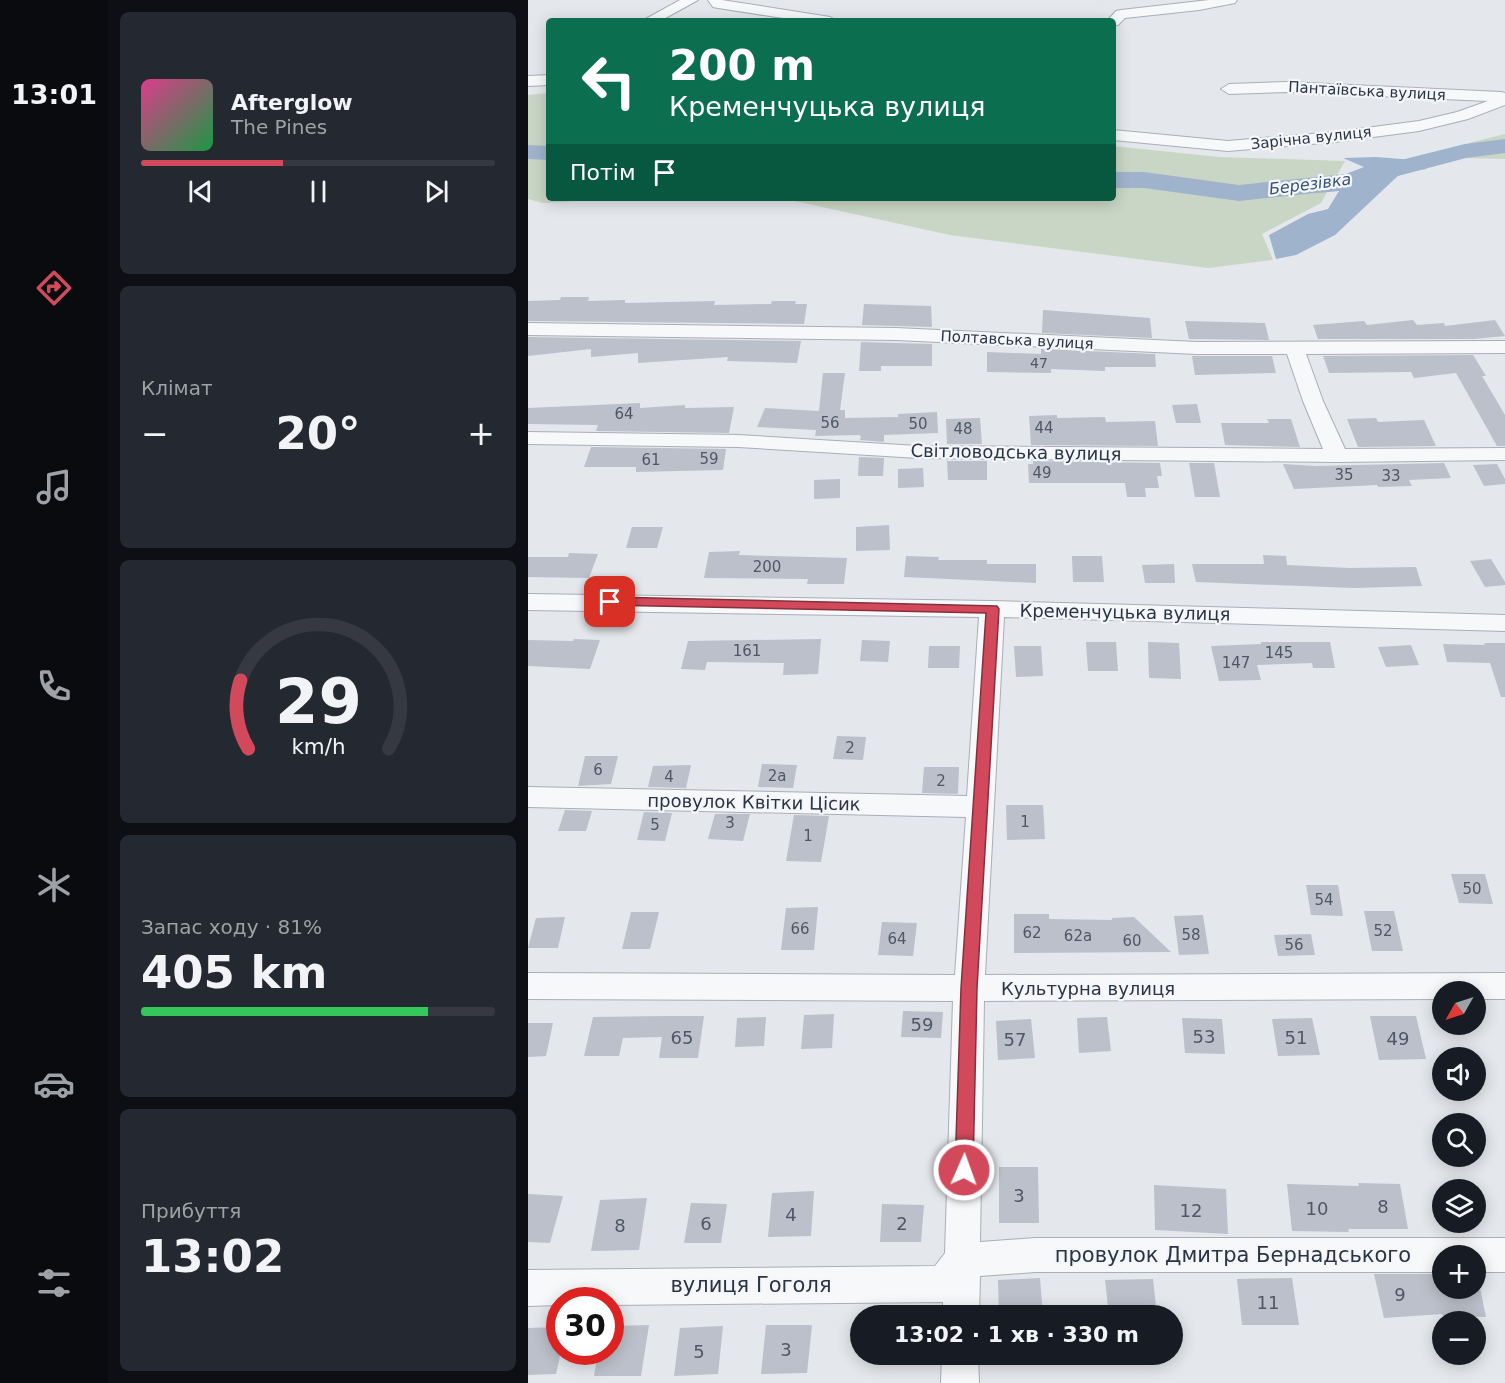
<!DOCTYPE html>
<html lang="uk">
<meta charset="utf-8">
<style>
body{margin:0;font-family:"DejaVu Sans",sans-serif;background:#242831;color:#f1f3f6;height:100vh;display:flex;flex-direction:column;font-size:22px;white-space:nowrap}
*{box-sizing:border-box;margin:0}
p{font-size:20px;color:#9ea1a6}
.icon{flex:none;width:33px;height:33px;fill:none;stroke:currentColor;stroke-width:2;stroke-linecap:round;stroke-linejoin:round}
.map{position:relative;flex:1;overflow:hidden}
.drawer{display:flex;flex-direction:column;gap:12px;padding:12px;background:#0d0f14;width:420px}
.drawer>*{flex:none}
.banner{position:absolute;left:18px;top:18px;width:570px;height:183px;border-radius:6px;box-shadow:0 3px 15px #0003;background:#0b6e4f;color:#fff;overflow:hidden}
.needle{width:39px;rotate:231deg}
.fabs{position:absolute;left:904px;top:981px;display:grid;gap:12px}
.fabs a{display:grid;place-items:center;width:54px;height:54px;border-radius:50%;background:#171b24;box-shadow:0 3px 15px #0003;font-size:30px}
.speed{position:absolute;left:18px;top:1287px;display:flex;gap:12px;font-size:30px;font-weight:700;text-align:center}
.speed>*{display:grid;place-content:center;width:78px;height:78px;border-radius:50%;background:#171b24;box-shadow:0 3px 15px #0003;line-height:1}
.speed .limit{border:9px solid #d22;background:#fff;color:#111}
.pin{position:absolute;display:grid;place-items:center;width:51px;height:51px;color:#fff;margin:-26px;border-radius:12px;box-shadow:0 3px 9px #0006}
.me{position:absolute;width:66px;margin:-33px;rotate:2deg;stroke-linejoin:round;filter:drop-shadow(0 0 4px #0008)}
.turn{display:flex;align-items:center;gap:21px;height:126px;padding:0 24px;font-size:27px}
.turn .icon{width:78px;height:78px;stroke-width:2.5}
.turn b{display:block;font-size:42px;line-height:51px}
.then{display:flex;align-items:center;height:57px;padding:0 24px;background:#0003;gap:12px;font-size:22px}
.big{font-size:45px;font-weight:800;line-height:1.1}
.drawer .widget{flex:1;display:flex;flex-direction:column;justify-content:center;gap:9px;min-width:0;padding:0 21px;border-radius:9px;background:#242831}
.drawer .dial{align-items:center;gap:0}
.dial svg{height:156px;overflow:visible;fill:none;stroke:#363941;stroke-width:7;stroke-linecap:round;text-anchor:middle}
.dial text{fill:#f1f3f6;stroke:none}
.song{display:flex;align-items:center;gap:18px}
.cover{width:72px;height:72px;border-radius:9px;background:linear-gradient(135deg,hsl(330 70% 55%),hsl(140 70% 35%))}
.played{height:6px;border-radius:3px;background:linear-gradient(90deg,#d1495b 40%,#363941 40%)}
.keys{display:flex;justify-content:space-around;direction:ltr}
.heat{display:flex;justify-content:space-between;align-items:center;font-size:33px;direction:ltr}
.charge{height:9px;border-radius:4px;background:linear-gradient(90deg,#34c759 81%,#363941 0)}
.trip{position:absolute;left:322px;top:1305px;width:333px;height:60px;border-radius:30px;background:#171b24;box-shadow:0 3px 15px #0003;font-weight:800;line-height:60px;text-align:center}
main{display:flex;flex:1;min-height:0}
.dock{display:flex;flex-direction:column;width:108px;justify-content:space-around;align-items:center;background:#090b0e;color:#9ea1a6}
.dock .icon{width:42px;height:42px}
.dock .selected{color:#d1495b}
.dock b{font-size:27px;color:#f1f3f6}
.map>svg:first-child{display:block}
.green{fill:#c9d6c5}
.water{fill:#9fb4cc}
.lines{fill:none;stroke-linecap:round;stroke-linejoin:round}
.river{fill:#9fb4cc;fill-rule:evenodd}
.building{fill:#bbc0ca}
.minor-casing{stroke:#a9aeb7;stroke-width:2}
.minor{fill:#f7f8fa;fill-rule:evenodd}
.route{fill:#d1495b;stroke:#882f3b;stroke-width:1.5}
.labels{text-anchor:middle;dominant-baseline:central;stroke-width:4.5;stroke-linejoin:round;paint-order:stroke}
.far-number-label{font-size:14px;fill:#4f5766}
.far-street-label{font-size:15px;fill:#2b3445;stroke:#f4f6f9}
.number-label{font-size:15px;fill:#4f5766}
.far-water-label{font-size:16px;font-style:italic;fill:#34527a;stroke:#f4f6f9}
.street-label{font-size:18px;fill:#2b3445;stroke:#f4f6f9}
.near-number-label{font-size:18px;fill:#4f5766}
.near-street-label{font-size:21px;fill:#2b3445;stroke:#f4f6f9}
</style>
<main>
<nav class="dock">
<b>13:01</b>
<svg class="icon selected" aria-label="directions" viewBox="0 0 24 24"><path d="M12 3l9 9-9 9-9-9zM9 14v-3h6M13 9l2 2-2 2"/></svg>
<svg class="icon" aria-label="music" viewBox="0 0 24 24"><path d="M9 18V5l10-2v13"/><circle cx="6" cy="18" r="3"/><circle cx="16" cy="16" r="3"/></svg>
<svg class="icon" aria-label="phone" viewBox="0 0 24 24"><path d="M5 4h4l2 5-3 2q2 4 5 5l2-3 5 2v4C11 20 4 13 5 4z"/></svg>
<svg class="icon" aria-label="climate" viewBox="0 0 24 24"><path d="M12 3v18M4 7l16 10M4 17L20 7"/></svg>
<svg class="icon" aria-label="car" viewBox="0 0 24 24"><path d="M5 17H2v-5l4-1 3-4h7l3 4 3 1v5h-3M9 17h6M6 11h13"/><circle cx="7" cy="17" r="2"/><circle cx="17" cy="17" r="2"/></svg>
<svg class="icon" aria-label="filters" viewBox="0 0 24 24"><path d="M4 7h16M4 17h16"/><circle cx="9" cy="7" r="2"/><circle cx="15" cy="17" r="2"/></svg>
</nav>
<section class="drawer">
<div class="widget">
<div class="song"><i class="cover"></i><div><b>Afterglow</b><p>The Pines</p></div></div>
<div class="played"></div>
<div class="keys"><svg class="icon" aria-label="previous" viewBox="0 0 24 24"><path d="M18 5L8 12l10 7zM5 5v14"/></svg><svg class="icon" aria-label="pause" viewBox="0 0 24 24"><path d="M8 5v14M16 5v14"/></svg><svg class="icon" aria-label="next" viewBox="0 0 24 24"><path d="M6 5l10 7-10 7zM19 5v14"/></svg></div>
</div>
<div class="widget"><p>Клімат</p>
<div class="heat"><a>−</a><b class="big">20°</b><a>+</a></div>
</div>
<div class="widget dial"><svg viewBox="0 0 100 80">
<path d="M14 69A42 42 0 1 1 86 69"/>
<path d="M14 69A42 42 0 0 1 10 34" stroke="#d1495b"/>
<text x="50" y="56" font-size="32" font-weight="700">29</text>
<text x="50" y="72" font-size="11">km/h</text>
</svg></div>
<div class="widget"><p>Запас ходу · 81%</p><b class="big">405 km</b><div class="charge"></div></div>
<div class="widget"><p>Прибуття</p><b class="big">13:02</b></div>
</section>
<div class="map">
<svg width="977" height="1383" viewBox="0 0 977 1383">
<rect width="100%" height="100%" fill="#e4e7ec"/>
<!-- green -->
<g class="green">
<polygon points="21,93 21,198 83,198 82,199 15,203 0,199 0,95"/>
<polygon points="977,134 977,159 937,158 941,143"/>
<polygon points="585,146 691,157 817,161 793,203 734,234 745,260 680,268 422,235 253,198 585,198"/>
</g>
<!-- water -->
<polygon class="water" points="848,157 900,161 898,169 873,173 807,235 768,255 748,259 741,235 780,214 800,209 811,191 788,193 758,188 818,174 836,167 815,158"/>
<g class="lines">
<!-- river -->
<g class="river">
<polygon points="977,139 977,153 938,158 817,190 711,201 616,188 585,188 585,172 616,172 711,185 817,174 937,144"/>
<polygon points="0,145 21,146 21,160 0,159"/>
</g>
</g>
<!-- building -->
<g class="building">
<polygon points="33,297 61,297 60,301 97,300 97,303 187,301 186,305 243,304 244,301 268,301 267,304 279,304 276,324 0,321 0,301 32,300"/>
<polygon points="336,304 403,306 404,327 334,325"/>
<polygon points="515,310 622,318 624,338 514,333"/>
<polygon points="885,320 889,325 916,323 917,326 967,320 977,336 946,339 790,339 785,325 836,321 839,325"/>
<polygon points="657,321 737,323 741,340 661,339"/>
<polygon points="0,337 273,341 269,363 199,361 200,357 110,363 110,353 63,357 63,349 0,356"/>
<polygon points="333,342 404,344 404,366 353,366 353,371 331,371"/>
<polygon points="513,349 627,354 628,367 577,367 577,371 523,369 523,373 459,372 459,352 513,354"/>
<polygon points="945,355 958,376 954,376 977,415 977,446 969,446 928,373 886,378 883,372 801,373 795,356"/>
<polygon points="664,356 744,356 748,373 667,375"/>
<polygon points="295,373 317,373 312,410 317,410 317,418 370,417 370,414 409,412 410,433 356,435 356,442 332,440 333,436 330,435 287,436 288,430 229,427 237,408 291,411"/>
<polygon points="112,403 112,408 157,405 157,408 206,407 201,433 68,431 70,425 0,424 0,408"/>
<polygon points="669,404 673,423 648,423 644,405"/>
<polygon points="529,415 529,418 577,417 578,422 627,421 630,446 503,445 501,416"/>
<polygon points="452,418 454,444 419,444 418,419"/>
<polygon points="848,418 850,422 896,420 908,446 830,447 819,419"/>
<polygon points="739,419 763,419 772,447 697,445 693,423 741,423"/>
<polygon points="63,447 198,449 195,470 108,472 108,467 56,467"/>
<polygon points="331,457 356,458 355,476 330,476"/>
<polygon points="419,461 459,461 459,480 420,480"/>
<polygon points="505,461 632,463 634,476 629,476 631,488 617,488 618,497 599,497 597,483 501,483 500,464 505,464"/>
<polygon points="661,463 686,463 692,497 667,497"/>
<polygon points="916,463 923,478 881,480 884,486 850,487 849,485 766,489 755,464 788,466"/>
<polygon points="969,464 977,479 977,484 956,486 945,465"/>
<polygon points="395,468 396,487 370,488 370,469"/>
<polygon points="312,479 312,498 286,499 286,480"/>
<polygon points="361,525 362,550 328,551 328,527"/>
<polygon points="104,527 135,527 129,548 98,548"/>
<polygon points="212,551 211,555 319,558 316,584 279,584 280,579 176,578 181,552"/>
<polygon points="41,553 70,554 61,578 0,577 0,557 40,557"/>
<polygon points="735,555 758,556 759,565 822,568 888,567 894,586 826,588 668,582 664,564 736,564"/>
<polygon points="378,556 411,557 410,560 459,560 459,564 508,564 508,583 376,577"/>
<polygon points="544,556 574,556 576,582 545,582"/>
<polygon points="963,559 977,582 977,585 957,587 942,561"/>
<polygon points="646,564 647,583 617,583 614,565"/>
<polygon points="46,639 72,640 62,669 0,666 0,640 45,641"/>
<polygon points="293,639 290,674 255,675 256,663 179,662 177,670 153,669 160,641"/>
<polygon points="334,640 362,641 360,662 332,661"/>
<polygon points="558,642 588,642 590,671 560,671"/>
<polygon points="620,642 651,643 653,679 621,678"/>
<polygon points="733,642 802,642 807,668 785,668 784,663 729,665 733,680 691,681 683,646 733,644"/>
<polygon points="956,643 977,643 977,697 973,697 962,663 919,662 915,644 957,645"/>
<polygon points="883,645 891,665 858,667 850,647"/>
<polygon points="401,646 432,646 431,668 400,668"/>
<polygon points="486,646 513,646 515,676 488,677"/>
<polygon points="309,736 338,737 335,760 305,759"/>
<polygon points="57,756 90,756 83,784 50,786"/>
<polygon points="234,764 269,765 265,788 230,787"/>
<polygon points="163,765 158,788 120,787 125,766"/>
<polygon points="396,767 431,767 430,794 394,793"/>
<polygon points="478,805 515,805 517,839 479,840"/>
<polygon points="37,810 64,811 58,831 30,831"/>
<polygon points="116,812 144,813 137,841 109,840"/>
<polygon points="187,814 222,814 215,841 180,839"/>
<polygon points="266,815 301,816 293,862 258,861"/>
<polygon points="923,874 957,874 965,904 931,903"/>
<polygon points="778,885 810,885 815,916 783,915"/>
<polygon points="290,907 286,950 253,950 258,908"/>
<polygon points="836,911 866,911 875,951 844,951"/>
<polygon points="103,912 131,912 122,949 94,949"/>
<polygon points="486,914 521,914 521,919 584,920 584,918 606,917 643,952 486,953"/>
<polygon points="675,915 681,954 651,955 646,916"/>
<polygon points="37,917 30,948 0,948 8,918"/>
<polygon points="354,922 389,923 385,956 350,955"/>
<polygon points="783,934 787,955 750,956 746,935"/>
<polygon points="375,1011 415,1012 413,1038 373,1037"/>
<polygon points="306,1014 304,1048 273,1049 276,1015"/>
<polygon points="138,1016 176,1016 170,1058 131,1058 134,1037 95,1038 91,1056 56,1056 65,1017"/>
<polygon points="842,1016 888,1016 898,1059 851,1060"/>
<polygon points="238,1017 236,1046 207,1047 209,1018"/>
<polygon points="579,1017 583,1051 551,1053 549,1018"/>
<polygon points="654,1018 694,1019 697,1054 657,1053"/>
<polygon points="784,1018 792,1055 750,1056 744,1019"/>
<polygon points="503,1019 507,1058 470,1060 468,1021"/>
<polygon points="0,1023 25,1023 18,1056 0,1057"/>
<polygon points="471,1167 510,1167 511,1223 471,1223"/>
<polygon points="830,1183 872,1184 880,1229 820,1229 821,1232 764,1231 759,1184 831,1186"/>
<polygon points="626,1185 698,1189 700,1234 627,1230"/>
<polygon points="286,1191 283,1236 240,1237 244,1193"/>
<polygon points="0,1194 35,1196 22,1243 0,1242"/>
<polygon points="119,1198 111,1250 63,1251 72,1200"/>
<polygon points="163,1203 199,1204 193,1243 156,1243"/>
<polygon points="354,1204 396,1205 393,1242 352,1242"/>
<polygon points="846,1274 915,1274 915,1288 952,1288 958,1317 915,1316 914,1314 856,1318"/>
<polygon points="512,1278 515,1316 471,1316 470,1280"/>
<polygon points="764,1278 771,1325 714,1325 709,1279"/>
<polygon points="625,1279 629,1316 581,1316 577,1280"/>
<polygon points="121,1325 113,1376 66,1376 70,1352 82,1352 82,1326"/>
<polygon points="238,1325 284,1325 279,1373 233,1374"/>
<polygon points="195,1326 190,1374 146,1376 152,1328"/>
<polygon points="32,1327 32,1356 28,1374 0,1375 0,1328"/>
</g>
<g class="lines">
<!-- minor casing -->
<g class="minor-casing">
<g id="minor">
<polygon points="152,0 170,0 132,21 114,21"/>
<polygon points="180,0 194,0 302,17 309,21 274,21 190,8 185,7"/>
<polygon points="681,0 709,0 707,3 671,10 597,18 590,25 585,26 585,21 579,21 588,11 593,10"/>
<polygon points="21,75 21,85 0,86 0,76"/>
<polygon points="759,82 973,92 977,93 977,105 940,119 891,131 807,142 700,151 585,140 585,130 700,141 807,132 891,121 929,112 960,101 759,92 701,94 693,89 701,84"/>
<polygon points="0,323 368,328 669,342 977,341 977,353 778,354 795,401 817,449 977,448 977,460 809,462 390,458 210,447 0,444 0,432 210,435 390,446 795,449 775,401 759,354 669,354 368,340 0,335"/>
<polygon points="0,594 464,601 977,615 977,631 476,617 457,975 977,973 977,999 948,999 948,992 915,992 915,999 456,1001 452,1242 507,1238 977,1238 977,1272 948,1272 948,1256 915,1256 915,1272 507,1272 452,1276 451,1316 415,1316 415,1302 82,1305 82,1300 32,1300 32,1305 0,1306 0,1270 407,1266 417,1253 425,1001 0,999 0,973 427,975 438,817 0,807 0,787 439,796 451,617 0,610"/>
<polygon points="414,1354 450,1354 451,1383 413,1383"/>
</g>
</g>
<!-- minor -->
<use href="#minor" class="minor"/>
</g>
<!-- route -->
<polygon class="route" points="82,597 469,606 471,609 449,988 445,1170 442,1176 436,1178 429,1176 427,1170 433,988 458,613 77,605 75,602 77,598"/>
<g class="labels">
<!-- far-number labels -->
<g class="far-number-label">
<text x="511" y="363">47</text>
</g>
<!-- far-street labels -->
<g class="far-street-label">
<text transform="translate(839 91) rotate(3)">Пантаївська вулиця</text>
<text transform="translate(783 138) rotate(-6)">Зарічна вулиця</text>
<text transform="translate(489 340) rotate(3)">Полтавська вулиця</text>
</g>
<!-- number labels -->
<g class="number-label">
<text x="96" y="414">64</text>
<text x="302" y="423">56</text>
<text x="390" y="424">50</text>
<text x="516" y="428">44</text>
<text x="435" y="429">48</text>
<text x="181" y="459">59</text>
<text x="123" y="460">61</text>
<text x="514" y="473">49</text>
<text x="816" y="475">35</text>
<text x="863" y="476">33</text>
<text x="239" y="567">200</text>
<text x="219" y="651">161</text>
<text x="751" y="653">145</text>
<text x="708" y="663">147</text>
<text x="322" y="748">2</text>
<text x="70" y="770">6</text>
<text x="249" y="776">2а</text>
<text x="141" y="777">4</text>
<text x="413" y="781">2</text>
<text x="497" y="822">1</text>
<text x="202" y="823">3</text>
<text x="127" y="825">5</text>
<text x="280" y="836">1</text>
<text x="944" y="889">50</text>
<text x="796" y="900">54</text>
<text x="272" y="929">66</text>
<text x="855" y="931">52</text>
<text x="504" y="933">62</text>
<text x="663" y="935">58</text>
<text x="550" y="936">62а</text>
<text x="369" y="939">64</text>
<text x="604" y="941">60</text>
<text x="766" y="945">56</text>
</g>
<!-- far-water labels -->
<g class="far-water-label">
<text transform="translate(782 184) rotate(-7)">Березівка</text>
</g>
<!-- street labels -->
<g class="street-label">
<text transform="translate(488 452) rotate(1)">Світловодська вулиця</text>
<text transform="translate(597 612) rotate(1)">Кременчуцька вулиця</text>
<text transform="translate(226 802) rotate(1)">провулок Квітки Цісик</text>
<text x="560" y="988">Культурна вулиця</text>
</g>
<!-- near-number labels -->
<g class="near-number-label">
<text x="394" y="1024">59</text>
<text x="676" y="1036">53</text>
<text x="154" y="1037">65</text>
<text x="768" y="1037">51</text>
<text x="870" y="1038">49</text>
<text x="487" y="1039">57</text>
<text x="491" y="1195">3</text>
<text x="855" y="1206">8</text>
<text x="789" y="1208">10</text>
<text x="663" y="1210">12</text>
<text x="263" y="1214">4</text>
<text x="178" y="1223">6</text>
<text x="374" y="1223">2</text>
<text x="92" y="1225">8</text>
<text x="872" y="1294">9</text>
<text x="740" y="1302">11</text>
<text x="258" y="1349">3</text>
<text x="171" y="1351">5</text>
</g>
<!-- near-street labels -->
<g class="near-street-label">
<text x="705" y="1255">провулок Дмитра Бернадського</text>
<text x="223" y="1285">вулиця Гоголя</text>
</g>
</g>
</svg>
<div class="fabs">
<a><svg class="needle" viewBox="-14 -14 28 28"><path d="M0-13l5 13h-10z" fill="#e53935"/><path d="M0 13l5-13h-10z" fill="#9ea1a6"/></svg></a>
<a><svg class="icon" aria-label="sound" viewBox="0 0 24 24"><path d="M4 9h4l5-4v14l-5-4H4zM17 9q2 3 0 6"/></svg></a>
<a><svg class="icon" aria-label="search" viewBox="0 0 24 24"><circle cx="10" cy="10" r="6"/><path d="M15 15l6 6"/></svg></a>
<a><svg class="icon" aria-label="layers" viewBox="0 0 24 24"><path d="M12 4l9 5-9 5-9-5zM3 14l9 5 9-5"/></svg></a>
<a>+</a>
<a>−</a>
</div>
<div class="speed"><div class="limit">30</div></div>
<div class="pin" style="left:82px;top:602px;background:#d93025"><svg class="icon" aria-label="arrive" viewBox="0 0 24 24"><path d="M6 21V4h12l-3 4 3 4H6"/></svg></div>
<svg class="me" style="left:436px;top:1170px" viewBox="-20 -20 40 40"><circle r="17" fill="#d1495b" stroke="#fff" stroke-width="3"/><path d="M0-11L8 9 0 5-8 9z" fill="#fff"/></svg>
<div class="trip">13:02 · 1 хв · 330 m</div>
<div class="banner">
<div class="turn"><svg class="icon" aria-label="left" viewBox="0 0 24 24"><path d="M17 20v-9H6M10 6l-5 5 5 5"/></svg><div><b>200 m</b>Кременчуцька вулиця</div></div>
<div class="then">Потім<svg class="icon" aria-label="arrive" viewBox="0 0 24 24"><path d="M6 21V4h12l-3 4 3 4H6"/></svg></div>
</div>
</div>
</main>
